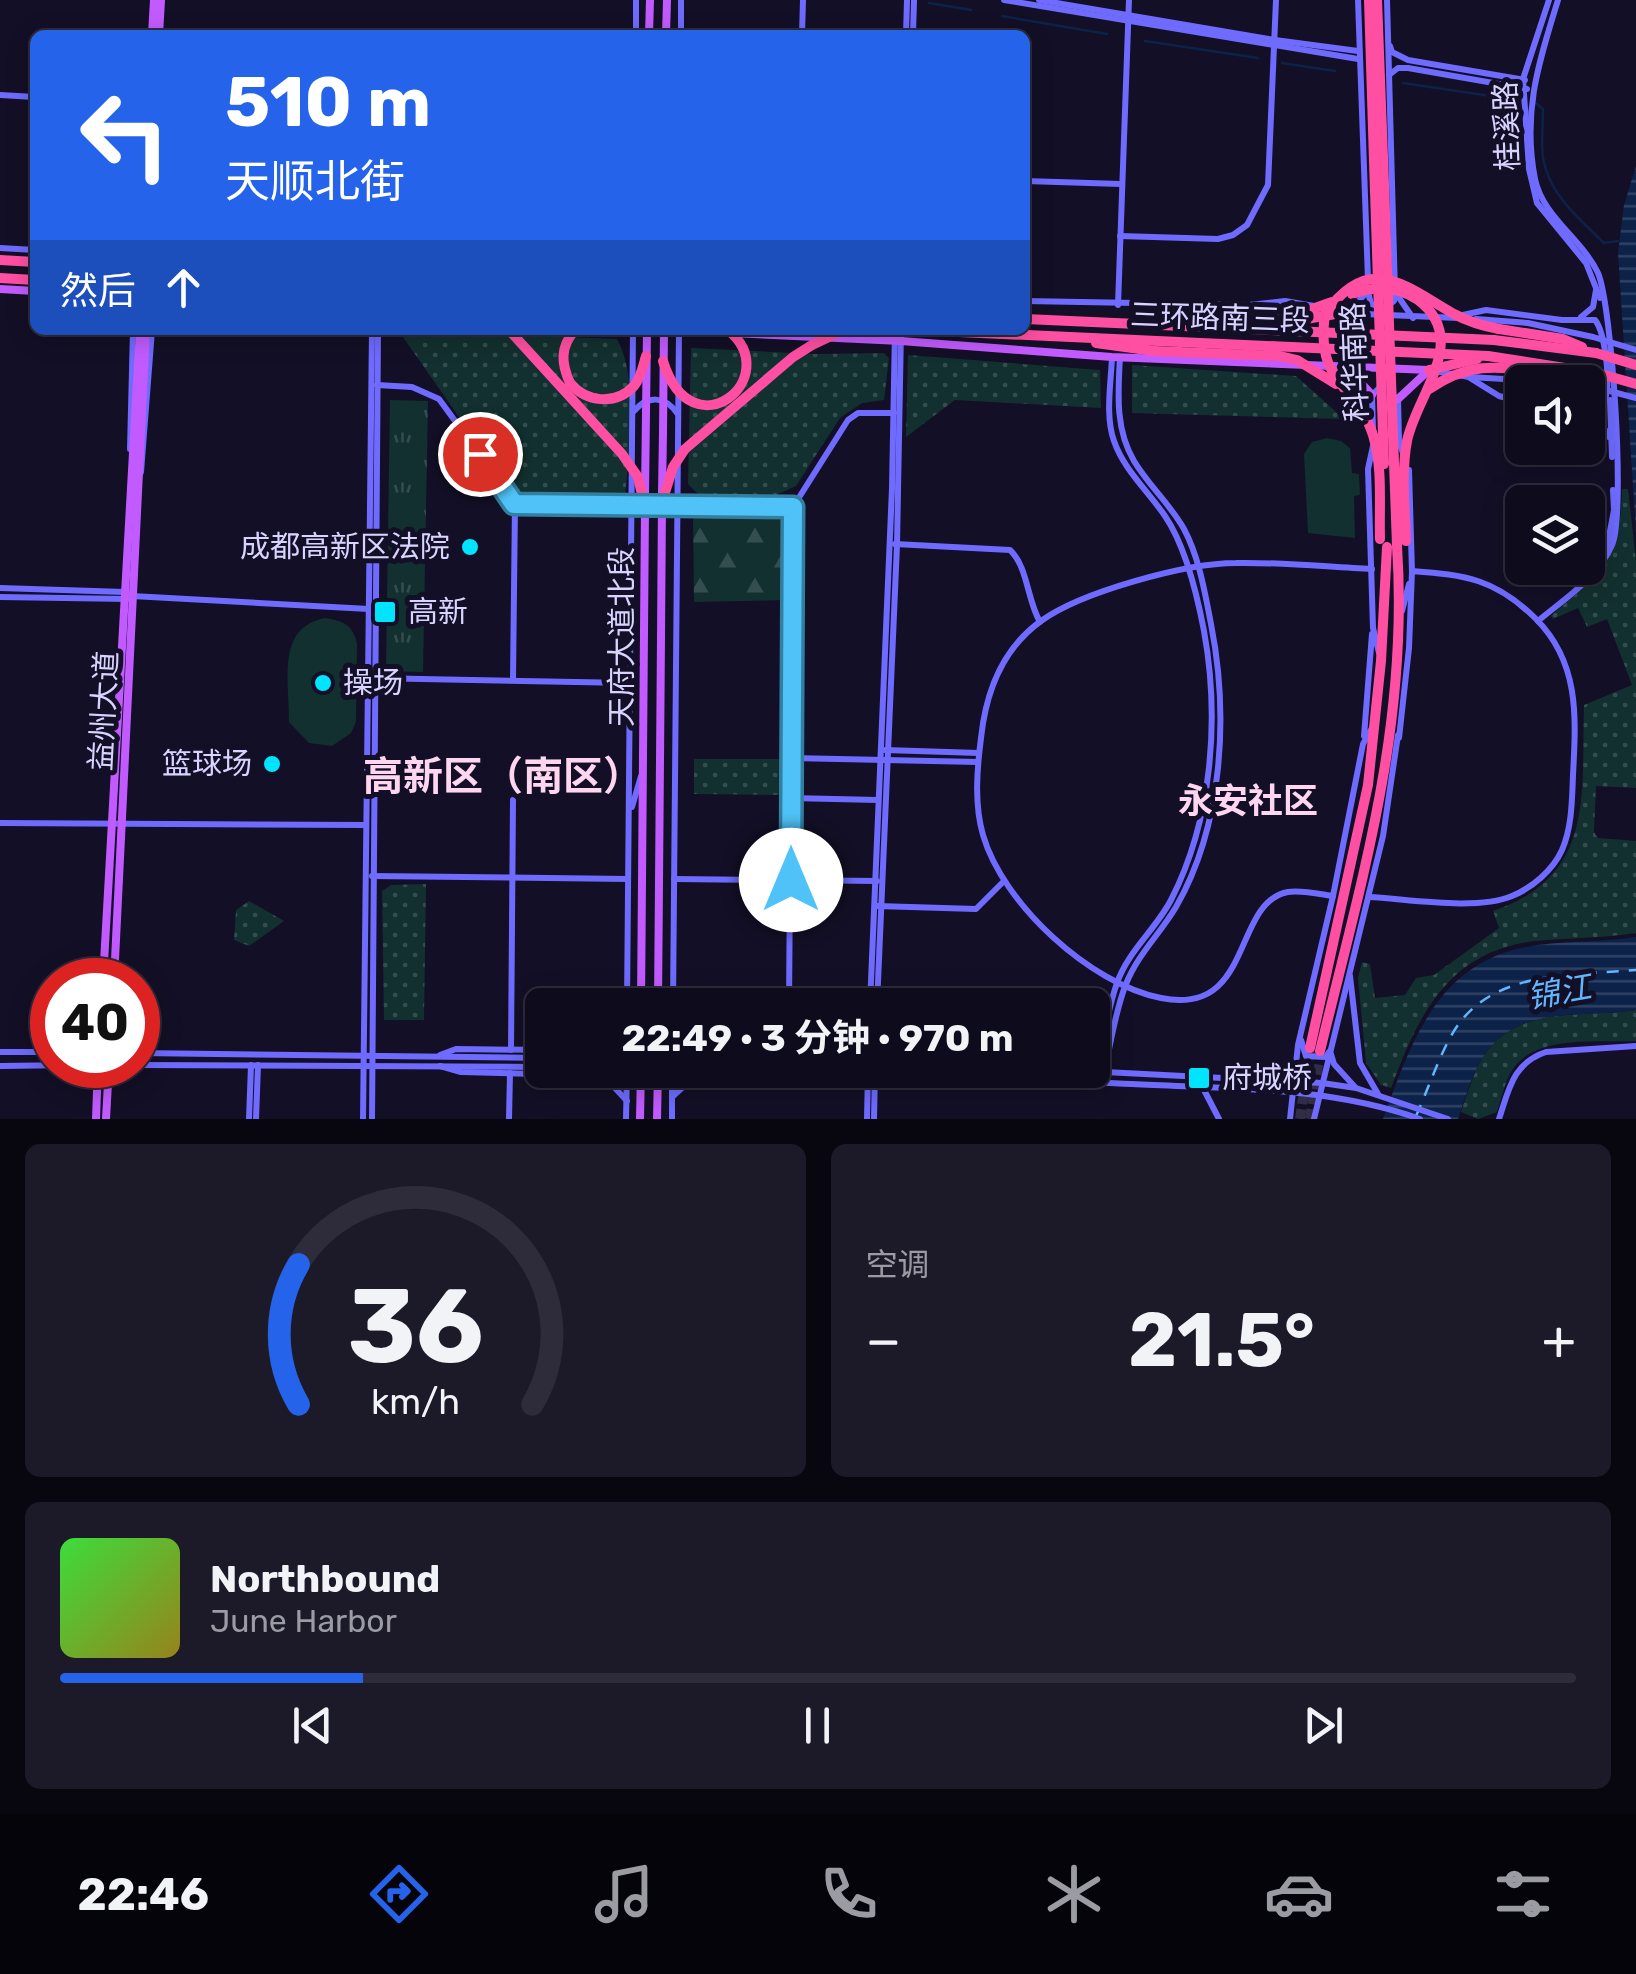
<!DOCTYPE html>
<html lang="zh">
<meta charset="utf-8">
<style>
body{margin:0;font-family:Rubik,"Noto Sans SC",sans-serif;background:#1c1929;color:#f1f3f6;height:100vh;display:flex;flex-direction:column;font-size:38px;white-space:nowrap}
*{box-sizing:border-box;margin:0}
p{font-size:32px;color:#9b9ba3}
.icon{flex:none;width:55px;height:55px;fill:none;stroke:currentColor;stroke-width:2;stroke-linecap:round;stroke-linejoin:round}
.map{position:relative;height:1119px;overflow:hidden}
.drawer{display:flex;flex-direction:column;gap:25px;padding:25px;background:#08060f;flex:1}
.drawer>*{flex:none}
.hud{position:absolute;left:30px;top:30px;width:1000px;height:305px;border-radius:15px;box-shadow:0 5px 25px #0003,0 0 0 2px #2e2b3b;background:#2563eb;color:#fff;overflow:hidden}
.buttons{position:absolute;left:1505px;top:365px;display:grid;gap:20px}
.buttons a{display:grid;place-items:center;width:100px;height:100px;border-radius:15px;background:#0e0b1c;box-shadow:0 5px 25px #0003,0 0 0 2px #2e2b3b;font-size:50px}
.speed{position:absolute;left:30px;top:958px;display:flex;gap:20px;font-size:50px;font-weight:700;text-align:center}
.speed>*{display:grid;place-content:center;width:130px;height:130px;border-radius:50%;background:#0e0b1c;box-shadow:0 5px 25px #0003,0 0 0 2px #2e2b3b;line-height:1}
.speed .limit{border:15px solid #d22;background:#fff;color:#111}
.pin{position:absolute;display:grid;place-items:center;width:85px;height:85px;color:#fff;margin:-42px;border:5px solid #fff;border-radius:50%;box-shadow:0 2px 10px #0007}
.me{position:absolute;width:110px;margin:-55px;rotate:0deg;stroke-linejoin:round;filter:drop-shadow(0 0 8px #0008)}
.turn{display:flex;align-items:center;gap:35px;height:210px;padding:0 30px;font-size:45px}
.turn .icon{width:130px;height:130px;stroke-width:2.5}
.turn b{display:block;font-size:70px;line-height:85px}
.then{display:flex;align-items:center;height:95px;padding:0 30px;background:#0003;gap:20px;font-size:38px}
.big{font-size:75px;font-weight:700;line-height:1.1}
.drawer .widget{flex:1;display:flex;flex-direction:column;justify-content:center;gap:15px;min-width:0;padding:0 35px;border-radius:15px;background:#1c1929}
.drawer .dial{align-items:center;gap:0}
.dial svg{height:260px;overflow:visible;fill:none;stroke:#2e2b3b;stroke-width:7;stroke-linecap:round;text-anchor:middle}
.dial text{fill:#f1f3f6;stroke:none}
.song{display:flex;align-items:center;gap:30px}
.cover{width:120px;height:120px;border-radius:15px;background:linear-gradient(135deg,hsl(120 70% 55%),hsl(50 70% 35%))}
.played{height:10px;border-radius:5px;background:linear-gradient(90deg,#2563eb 20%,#2e2b3b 20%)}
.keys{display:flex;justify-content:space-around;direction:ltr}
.heat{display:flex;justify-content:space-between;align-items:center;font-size:55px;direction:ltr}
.drawer .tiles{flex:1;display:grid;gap:25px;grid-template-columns:1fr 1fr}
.widget:last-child{grid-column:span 2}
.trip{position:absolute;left:525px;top:988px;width:585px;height:100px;border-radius:15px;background:#0e0b1c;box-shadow:0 5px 25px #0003,0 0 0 2px #2e2b3b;font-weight:700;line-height:100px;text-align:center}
.menu{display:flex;height:160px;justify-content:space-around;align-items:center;background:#06040b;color:#9b9ba3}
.menu .icon{width:70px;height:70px}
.menu .on{color:#2563eb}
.menu b{font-size:45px;color:#f1f3f6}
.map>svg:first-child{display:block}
.grass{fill:url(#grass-tufts)}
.forest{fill:url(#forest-firs)}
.park{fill:url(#park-dots)}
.pitch{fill:#12302f}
.water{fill:url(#water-rules)}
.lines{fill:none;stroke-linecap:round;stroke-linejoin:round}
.stream{stroke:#0c2248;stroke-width:2.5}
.ferry{stroke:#62b6ff;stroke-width:2.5;stroke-dasharray:12 10;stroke-linecap:butt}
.highway-tunnel{stroke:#312d47;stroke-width:10;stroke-dasharray:10 5;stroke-linecap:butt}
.secondary{stroke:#6f6bff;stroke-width:6}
.primary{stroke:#c25bff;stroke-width:8}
.highway{stroke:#ff4fa3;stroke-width:10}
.secondary-bridge{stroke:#6f6bff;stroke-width:6}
.primary-bridge{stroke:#c25bff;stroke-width:8}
.highway-bridge{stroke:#ff4fa3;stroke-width:10}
.route-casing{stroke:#337fa1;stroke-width:25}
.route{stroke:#4fc3f7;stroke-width:18}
.poi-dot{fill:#00e5ff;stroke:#130f26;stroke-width:4}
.labels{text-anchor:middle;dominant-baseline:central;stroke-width:10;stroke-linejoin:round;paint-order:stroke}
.street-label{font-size:30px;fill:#d9d4ff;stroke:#130f26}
.poi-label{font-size:30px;fill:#d9d4ff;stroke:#130f26;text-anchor:start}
.water-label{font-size:32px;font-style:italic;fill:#62b6ff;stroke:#130f26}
.quarter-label{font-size:35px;font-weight:bold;fill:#ffd6f0;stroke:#130f26}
.district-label{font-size:40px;font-weight:bold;fill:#ffd6f0;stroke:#130f26}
</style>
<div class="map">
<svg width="1636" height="1119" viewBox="0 0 1636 1119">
<defs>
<pattern id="grass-tufts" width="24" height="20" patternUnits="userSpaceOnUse" patternTransform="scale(2.5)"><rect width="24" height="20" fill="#12302f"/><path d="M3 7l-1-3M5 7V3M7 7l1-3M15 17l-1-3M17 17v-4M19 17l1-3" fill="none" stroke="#344d4e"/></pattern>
<pattern id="forest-firs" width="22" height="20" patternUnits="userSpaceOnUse" patternTransform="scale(2.5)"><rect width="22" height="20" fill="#12302f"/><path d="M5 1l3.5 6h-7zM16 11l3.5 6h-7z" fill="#344d4e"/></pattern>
<pattern id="park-dots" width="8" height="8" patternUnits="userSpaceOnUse" patternTransform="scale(2.5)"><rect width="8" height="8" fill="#12302f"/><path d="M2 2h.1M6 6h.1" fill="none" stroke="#344d4e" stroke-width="1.8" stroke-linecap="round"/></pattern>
<pattern id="water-rules" width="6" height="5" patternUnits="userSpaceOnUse" patternTransform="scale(2.5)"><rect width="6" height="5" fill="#0c2248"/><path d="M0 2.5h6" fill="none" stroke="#2f4163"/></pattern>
</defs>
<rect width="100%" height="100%" fill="#130f26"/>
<!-- grass -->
<polygon class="grass" points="390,400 428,401 423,672 386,671"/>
<!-- forest -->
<polygon class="forest" points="699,510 779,511 786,520 785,600 694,602 693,517"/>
<!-- park -->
<g class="park">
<path d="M398 330 617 339C639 379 629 452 625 497L516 498Z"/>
<polygon points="691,348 816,354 884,353 889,358 884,400 862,403 840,418 796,486 776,495 698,494 688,484"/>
<polygon points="908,355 1100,370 1101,408 955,400 906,437"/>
<polygon points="1132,365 1296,376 1344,419 1132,413"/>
<path d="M1622 489H1628L1636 561V788L1596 786 1594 832 1598 838 1636 841V933C1602 938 1568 938 1535 941 1448 951 1418 1016 1391 1088L1381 1085 1366 1063 1358 978 1362 962 1370 964 1375 998 1405 995 1416 978 1434 975 1499 928 1493 911C1596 876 1581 795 1584 705L1632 685 1607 619 1587 627 1578 608 1553 619 1551 616C1604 570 1620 563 1622 489Z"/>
<polygon points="694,759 780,759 781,795 694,794"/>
<polygon points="426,884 424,1020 384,1020 382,891 391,885"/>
<polygon points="249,901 284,921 249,946 234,940 236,910"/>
<path d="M1636 1010V1041C1598 1043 1531 1033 1510 1074 1504 1085 1501 1100 1497 1112L1478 1119 1461 1112C1466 1097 1471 1082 1477 1068 1510 1002 1576 1019 1636 1010Z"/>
</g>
<!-- pitch -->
<g class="pitch">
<polygon points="1327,438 1341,441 1350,448 1352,473 1359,474 1360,495 1354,496 1355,538 1308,533 1304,454 1312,442"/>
<path d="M325 618C344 621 353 625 357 644L356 722 351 733 332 746 309 743 289 722C290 682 275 628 325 618Z"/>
</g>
<!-- water -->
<g class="water">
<polygon points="1636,166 1636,533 1618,253 1624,205"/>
<path d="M1636 937V1010C1576 1019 1510 1002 1477 1068 1469 1084 1464 1102 1458 1119H1383C1410 1046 1435 967 1521 948 1558 940 1598 943 1636 937Z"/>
</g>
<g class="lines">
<!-- stream -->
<g class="stream">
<polyline points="929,3 971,10"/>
<polyline points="1002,16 1107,34"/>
<polyline points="1145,41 1258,58"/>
<polyline points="1282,63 1335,71"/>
<polyline points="1403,83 1504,98"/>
<path d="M1536 103 1543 109C1543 125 1541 143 1543 158 1549 194 1579 219 1604 243L1618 241"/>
</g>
<!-- ferry -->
<path class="ferry" d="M1416 1116C1428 1090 1442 1047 1458 1025 1497 970 1577 975 1636 970"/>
<!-- highway-tunnel -->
<g class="highway-tunnel">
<polyline points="1300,1119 1310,1048"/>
<polyline points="1310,1119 1320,1051"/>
</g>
<!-- secondary -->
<g class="secondary">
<polyline points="1004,0 1358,59"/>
<polyline points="1039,0 1275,40 1358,51"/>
<polyline points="1358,0 1368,280"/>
<polyline points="1387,0 1395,292 1413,318"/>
<polyline points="1549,0 1523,79 1529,169 1537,203 1586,263 1600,298"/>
<polyline points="636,35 636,0"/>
<polyline points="681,35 681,0"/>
<polyline points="802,35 803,0"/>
<polyline points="906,35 907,0"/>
<polyline points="913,35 914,0"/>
<polyline points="1390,46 1392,52 1408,60 1525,80"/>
<polyline points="1389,75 1398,68 1408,68 1527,89"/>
<polyline points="0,95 35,97"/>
<polyline points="1025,181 1121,184"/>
<polyline points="1120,236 1218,239 1233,235 1247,225 1268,185 1276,0"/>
<polyline points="0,248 35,250"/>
<polyline points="1368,292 1371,304 1384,308 1394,301 1395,292"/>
<polyline points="1025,301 1249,305 1285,301 1320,307"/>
<polyline points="1118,305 1129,0"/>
<polyline points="1341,313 1458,318"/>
<polyline points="1342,313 1352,308 1367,292"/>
<path d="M1458 316 1486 310 1562 320H1595C1605 332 1611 383 1605 399 1603 407 1595 410 1588 414"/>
<polyline points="1581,317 1593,307 1596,290"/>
<polyline points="1476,319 1528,323 1593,337"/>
<polyline points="1435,371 1469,377 1558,382"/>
<polyline points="1470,378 1499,396 1522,402"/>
<polyline points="377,385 412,387 439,399 515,503"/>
<polyline points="1588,387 1602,389"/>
<polyline points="1398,397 1399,442 1403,453"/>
<polyline points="1610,400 1612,457"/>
<path d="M634 411C648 395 665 396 677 413"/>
<polyline points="1588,420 1604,428 1609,437"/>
<polyline points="1373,429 1372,395 1381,386"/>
<polyline points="1373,446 1368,469 1373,628 1379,653"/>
<polyline points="130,449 133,330"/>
<polyline points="1409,470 1412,572"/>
<polyline points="141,472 152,330"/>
<polyline points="515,503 793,507"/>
<path d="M895 544 1010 550C1028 567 1027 600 1040 622"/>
<polyline points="1607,547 1614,510 1613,490"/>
<polyline points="0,588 125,592 132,596 369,609"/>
<polyline points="0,597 128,599"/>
<polyline points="1402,611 1409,584"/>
<path d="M1538 621C1564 599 1598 578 1612 545 1626 514 1612 306 1598 273 1582 239 1543 217 1535 179 1522 112 1539 62 1558 0"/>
<polyline points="371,678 630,683"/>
<polyline points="513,680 515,503"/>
<polyline points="1364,736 1372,634"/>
<polyline points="885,750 979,753"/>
<polyline points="791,758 978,762"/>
<polyline points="790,798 878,800"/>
<polyline points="632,807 641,776"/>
<polyline points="0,823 366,825"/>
<polyline points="372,876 628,879"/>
<polyline points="674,879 877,881"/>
<path d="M1333 896C1319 894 1302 890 1288 892 1232 902 1254 1017 1161 998 1090 984 1003 904 983 835 974 804 977 769 981 738 986 691 1002 649 1041 621 1081 592 1186 563 1236 563 1281 562 1327 567 1372 569"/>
<path d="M1369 897C1408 899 1476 911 1512 896 1532 888 1553 870 1562 850 1572 827 1572 800 1573 775 1576 718 1580 663 1536 619 1496 579 1466 575 1412 571L1409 648 1399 738"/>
<polyline points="877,906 976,909 1004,881"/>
<polyline points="1350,976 1360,1063 1378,1094"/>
<polyline points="627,1005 633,330"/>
<polyline points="673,1005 679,330"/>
<polyline points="789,1005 793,507 848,420 858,413 894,413"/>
<polyline points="870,1005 892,488 895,330"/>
<polyline points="877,1005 897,545 901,330"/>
<polyline points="1301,1040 1306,1056 1326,1057 1329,1052"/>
<polyline points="511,1050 513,800"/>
<polyline points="0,1052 52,1052"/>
<polyline points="138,1053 542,1058"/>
<polyline points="1331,1054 1334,1064 1355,1087"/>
<polyline points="440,1055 456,1049 542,1050"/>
<polyline points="138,1065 542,1067"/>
<polyline points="0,1066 75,1065"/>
<polyline points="440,1066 461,1072 571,1075 802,1077 857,1073"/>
<polyline points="608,1070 603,1075 627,1101"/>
<path d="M825 1070C927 1071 1029 1079 1132 1084 1229 1089 1327 1086 1420 1119"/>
<polyline points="1065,1070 1322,1083 1356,1088 1448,1119"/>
<path d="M1096 1072C1103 1043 1107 1011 1117 983 1128 951 1156 929 1171 900 1212 820 1220 719 1204 631 1197 594 1186 547 1165 516 1148 491 1124 470 1114 441 1105 416 1111 383 1112 357"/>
<path d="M1104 1072C1111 1044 1115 1011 1126 984 1138 954 1160 934 1176 907 1223 825 1229 715 1211 624 1205 593 1199 557 1184 529 1170 504 1149 486 1134 461 1115 429 1118 393 1120 357"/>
<polyline points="1203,1088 1219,1119"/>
<polyline points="672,1097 695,1076 692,1070"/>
<polyline points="249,1119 251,1065"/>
<polyline points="256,1119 258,1065"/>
<polyline points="363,1119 372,330"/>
<polyline points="372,1119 378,330"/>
<polyline points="509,1119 510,1073"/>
<polyline points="626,1119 627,1070"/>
<polyline points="672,1119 672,1070"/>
<polyline points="867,1119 868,1070"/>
<polyline points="874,1119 875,1070"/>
<polyline points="1290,1119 1298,1045 1333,896 1363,744 1372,728"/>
<polyline points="1314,1119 1383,836 1398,735"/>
<path d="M1499 1119C1509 1089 1513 1063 1546 1052L1636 1046"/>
</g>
<!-- primary -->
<g class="primary">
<polyline points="152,35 154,0"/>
<polyline points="159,35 161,0"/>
<polyline points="649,35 650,0"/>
<polyline points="666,35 667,0"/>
<polyline points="0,289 35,291"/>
<polyline points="667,330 901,341 1112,357 1429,370"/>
<polyline points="1346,366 1372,395"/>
<polyline points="1398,399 1429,370"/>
<polyline points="662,493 663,432"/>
<polyline points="103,980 140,330"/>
<polyline points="114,980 146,330"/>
<polyline points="641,1005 645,507"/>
<polyline points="658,1005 661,638"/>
<polyline points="96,1119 98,1065"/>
<polyline points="106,1119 109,1065"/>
<polyline points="640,1119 641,1070"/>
<polyline points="657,1119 658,1070"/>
</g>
<!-- highway -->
<g class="highway">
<polyline points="1369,0 1374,161"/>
<polyline points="1377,0 1383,157"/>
<polyline points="0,260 35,262"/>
<polyline points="0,278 35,280"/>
<path d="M1175 318C1216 314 1257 319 1298 314"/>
<polyline points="1025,319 1494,340 1596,353"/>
<polyline points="1283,323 1341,313"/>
<polyline points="1499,329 1563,339 1582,347"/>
<polyline points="916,330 1488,356 1597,373"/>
<polyline points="1096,343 1154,351"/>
<polyline points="1429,370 1477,359"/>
<polyline points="1549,373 1574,377 1591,374"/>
<path d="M570 383C561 363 560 347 575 330"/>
<polyline points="1310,1048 1368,785 1381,661 1387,547"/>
<path d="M1320 1051C1362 878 1409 725 1397 546"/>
</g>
<!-- secondary-bridge -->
<g class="secondary-bridge">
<polyline points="1593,337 1636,350"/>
<polyline points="1602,389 1636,398"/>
</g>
<!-- primary-bridge -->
<g class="primary-bridge">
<polyline points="663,432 664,330"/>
<polyline points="645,495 647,330"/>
<polyline points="661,638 662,502"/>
</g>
<!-- highway-bridge -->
<g class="highway-bridge">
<polyline points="1383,157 1397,546"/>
<polyline points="1374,161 1384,464"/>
<path d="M1352 294C1375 286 1398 286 1418 300 1471 339 1416 396 1407 441 1401 473 1405 508 1406 541"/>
<polyline points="1298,314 1332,302"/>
<polyline points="509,330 622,454 638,477 645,507"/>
<polyline points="1154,351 1280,356 1297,360 1336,384"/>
<polyline points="1596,353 1636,365"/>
<path d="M663 361C692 455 786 377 728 330"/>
<polyline points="1597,373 1636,384"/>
<path d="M570 383C586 402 615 406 634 386 641 378 643 366 646 356"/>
<path d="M1429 389C1472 360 1500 367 1549 373"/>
<polyline points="662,502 673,467 685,449 793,357 812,345 844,330"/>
<path d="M1380 539C1379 505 1383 468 1373 435 1356 383 1315 385 1325 314 1369 251 1405 286 1454 314 1469 322 1483 326 1499 329"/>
</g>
</g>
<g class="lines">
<!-- route casing -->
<g class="route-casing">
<polyline id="route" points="480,454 514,504 793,507 791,880"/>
</g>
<!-- route -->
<use href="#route" class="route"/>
</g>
<!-- markers -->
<g class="poi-dot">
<circle cx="470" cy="547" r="10"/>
<rect x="373" y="600" width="24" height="24" rx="5"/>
<circle cx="323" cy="683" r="10"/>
<circle cx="272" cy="764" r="10"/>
<rect x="1187" y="1066" width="24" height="24" rx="5"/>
</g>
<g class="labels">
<!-- street labels -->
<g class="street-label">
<text transform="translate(1507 126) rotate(-92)">桂溪路</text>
<text transform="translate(1220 318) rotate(2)">三环路南三段</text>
<text transform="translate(1355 362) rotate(-92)">科华南路</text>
<text transform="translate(622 637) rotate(-90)">天府大道北段</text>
<text transform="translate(104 711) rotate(-87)">益州大道</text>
</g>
<!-- poi labels -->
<g class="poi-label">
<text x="450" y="547" text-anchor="end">成都高新区法院</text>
<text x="408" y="612">高新</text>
<text x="343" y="683">操场</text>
<text x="252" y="764" text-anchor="end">篮球场</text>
<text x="1222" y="1078">府城桥</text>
</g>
<!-- water labels -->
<g class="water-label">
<text transform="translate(1559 992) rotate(-10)">锦江</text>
</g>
<!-- quarter labels -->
<g class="quarter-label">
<text x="1248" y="801">永安社区</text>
</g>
<!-- district labels -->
<g class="district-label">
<text x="503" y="776">高新区（南区）</text>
</g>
</g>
</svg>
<div class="buttons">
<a><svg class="icon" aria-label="sound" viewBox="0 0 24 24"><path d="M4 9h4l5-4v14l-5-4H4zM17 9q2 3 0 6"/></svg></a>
<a><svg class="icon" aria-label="layers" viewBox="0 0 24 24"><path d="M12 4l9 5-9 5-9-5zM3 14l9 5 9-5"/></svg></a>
</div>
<div class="speed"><div class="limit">40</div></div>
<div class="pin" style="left:480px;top:454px;background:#d93025"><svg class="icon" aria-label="arrive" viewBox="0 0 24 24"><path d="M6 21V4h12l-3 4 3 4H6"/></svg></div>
<svg class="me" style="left:791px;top:880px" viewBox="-20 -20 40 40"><circle r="19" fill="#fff"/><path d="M0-13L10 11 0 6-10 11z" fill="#4fc3f7"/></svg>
<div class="trip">22:49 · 3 分钟 · 970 m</div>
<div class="hud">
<div class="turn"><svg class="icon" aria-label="left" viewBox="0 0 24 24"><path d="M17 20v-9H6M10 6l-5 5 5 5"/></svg><div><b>510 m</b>天顺北街</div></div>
<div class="then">然后<svg class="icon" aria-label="ahead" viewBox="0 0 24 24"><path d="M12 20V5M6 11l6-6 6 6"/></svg></div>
</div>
</div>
<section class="drawer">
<div class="tiles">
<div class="widget dial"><svg viewBox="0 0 100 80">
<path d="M14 69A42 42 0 1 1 86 69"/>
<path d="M14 69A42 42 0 0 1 14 26" stroke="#2563eb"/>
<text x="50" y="56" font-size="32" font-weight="700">36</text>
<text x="50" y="72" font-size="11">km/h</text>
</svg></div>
<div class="widget"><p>空调</p>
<div class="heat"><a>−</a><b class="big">21.5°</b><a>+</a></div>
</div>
<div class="widget">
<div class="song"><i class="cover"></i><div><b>Northbound</b><p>June Harbor</p></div></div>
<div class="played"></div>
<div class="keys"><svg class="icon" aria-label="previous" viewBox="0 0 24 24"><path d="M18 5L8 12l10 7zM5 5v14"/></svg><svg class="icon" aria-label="pause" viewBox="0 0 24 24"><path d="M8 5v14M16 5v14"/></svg><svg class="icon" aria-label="next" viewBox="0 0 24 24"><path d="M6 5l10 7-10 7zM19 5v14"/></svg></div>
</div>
</div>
</section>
<nav class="menu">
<b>22:46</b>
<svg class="icon on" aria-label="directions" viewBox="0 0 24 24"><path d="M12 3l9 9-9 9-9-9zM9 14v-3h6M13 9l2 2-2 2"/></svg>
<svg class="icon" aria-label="music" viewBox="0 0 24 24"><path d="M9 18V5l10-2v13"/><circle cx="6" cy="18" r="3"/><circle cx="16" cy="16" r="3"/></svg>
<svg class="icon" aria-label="phone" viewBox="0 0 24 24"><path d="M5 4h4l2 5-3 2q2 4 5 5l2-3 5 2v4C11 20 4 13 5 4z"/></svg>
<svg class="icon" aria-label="climate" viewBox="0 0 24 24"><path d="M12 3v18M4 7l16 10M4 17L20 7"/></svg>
<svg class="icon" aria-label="car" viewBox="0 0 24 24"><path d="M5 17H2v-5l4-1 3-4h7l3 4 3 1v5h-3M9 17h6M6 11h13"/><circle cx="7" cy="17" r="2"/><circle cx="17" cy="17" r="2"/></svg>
<svg class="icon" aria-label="filters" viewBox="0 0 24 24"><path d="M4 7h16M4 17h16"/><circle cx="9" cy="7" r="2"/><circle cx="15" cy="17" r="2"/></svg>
</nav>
